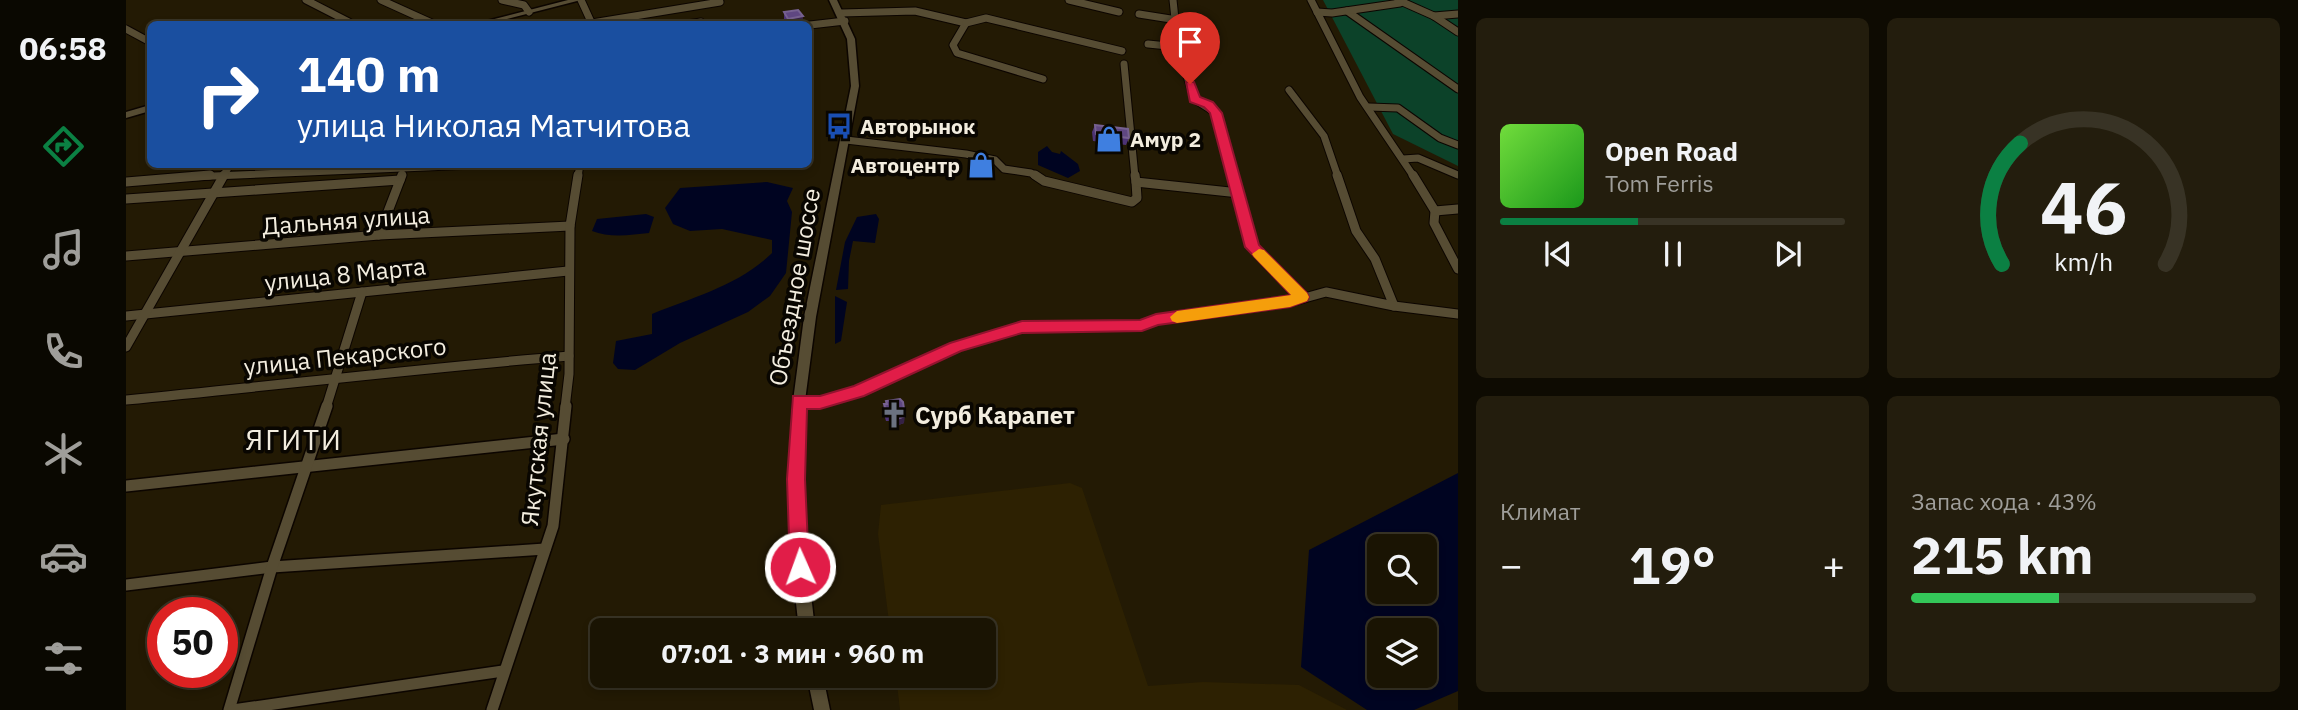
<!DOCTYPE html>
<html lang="ru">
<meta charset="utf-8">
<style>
body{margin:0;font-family:"IBM Plex Sans",sans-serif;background:#231d0d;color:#f1f3f6;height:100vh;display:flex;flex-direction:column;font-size:26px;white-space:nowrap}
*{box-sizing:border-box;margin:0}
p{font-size:23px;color:#9f9e9a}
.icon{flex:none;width:38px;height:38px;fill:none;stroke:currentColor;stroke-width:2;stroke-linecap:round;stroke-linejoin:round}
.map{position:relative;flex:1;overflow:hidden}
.panel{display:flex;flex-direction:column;gap:18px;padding:18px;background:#0e0b02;width:840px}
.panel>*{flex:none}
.top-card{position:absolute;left:21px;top:21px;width:665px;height:147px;border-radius:10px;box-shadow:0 4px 10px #0003,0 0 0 2px #383325;background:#1a4fa0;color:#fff;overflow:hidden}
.tools{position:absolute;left:1241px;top:534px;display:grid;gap:14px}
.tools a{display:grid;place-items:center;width:70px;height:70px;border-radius:10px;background:#1a1403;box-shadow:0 4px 10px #0003,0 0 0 2px #383325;font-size:35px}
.speed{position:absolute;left:21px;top:597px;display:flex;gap:14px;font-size:35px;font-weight:700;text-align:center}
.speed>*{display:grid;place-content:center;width:91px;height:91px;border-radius:50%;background:#1a1403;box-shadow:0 4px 10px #0003,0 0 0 2px #383325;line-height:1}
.speed .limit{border:10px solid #d22;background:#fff;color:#111}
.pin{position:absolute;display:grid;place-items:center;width:60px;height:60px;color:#fff;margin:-72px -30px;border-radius:50% 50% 50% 0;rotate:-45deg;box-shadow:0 0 7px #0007}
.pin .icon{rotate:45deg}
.me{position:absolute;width:77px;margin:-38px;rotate:358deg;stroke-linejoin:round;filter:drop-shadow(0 0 5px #0008)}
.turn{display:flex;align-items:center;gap:24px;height:147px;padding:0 35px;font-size:32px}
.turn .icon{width:91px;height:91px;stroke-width:2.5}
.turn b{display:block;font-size:49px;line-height:60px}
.big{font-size:52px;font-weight:700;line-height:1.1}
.panel .card{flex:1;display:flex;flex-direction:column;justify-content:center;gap:10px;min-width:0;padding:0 24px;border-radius:10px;background:#231d0d}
.panel .dial{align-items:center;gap:0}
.dial svg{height:182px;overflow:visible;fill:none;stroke:#383325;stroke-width:7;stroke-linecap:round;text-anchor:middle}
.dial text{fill:#f1f3f6;stroke:none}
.song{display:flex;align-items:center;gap:21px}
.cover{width:84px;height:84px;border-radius:10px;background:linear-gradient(135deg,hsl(100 70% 55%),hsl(120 70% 35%))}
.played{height:7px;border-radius:4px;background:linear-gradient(90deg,#0b8043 40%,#383325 40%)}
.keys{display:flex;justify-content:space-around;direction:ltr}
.heat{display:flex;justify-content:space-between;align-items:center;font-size:38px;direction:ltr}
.charge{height:10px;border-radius:5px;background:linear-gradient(90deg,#34c759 43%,#383325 0)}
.panel .tiles{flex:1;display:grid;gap:18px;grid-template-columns:repeat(2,1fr)}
.trip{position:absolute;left:464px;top:618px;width:406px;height:70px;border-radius:10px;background:#1a1403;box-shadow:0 4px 10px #0003,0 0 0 2px #383325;font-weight:700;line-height:70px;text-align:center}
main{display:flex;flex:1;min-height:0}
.tab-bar{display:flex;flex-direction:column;width:126px;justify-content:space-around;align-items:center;background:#0a0801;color:#9f9e9a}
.tab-bar .icon{width:49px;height:49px}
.tab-bar .selected{color:#0b8043}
.tab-bar b{font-size:32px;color:#f1f3f6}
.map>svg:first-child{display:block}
.built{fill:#2d2102}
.green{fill:#0c4229}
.water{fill:#000421;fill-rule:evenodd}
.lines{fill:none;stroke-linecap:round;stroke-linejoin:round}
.street-far2-casing{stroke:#0c0500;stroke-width:9}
.street-far1-casing{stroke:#0c0500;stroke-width:11}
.street-casing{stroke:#0c0500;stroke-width:14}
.secondary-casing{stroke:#0c0500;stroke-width:3}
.street-far2{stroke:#564c33;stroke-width:7}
.street-far1{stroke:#564c33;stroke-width:9}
.street{stroke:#564c33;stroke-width:11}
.secondary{fill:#564c33;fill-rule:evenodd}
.wall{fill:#4d3376}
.shaded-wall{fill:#352144}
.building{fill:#5f4781;stroke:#766190;stroke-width:2}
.route{fill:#e11d48;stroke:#92132f;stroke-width:2}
.slow{fill:#f59e0b}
.labels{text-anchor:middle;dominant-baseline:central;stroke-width:7;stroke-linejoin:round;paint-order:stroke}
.far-poi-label{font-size:21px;font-weight:bold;fill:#f3eddf;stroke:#090601;text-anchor:start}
.street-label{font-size:24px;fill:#f3eddf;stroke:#090601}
.poi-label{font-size:24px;font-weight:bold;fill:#f3eddf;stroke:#090601;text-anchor:start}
.quarter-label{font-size:28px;letter-spacing:2px;fill:#f3eddf;stroke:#090601}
</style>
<main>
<nav class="tab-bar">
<b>06:58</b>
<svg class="icon selected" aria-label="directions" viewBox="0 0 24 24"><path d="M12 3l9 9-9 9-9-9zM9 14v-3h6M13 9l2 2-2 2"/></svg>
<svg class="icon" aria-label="music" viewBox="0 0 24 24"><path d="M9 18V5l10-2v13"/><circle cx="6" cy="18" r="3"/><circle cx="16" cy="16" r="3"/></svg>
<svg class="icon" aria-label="phone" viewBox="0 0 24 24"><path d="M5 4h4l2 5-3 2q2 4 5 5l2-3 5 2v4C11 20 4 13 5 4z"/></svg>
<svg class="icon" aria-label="climate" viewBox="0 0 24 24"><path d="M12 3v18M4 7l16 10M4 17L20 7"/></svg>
<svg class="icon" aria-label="car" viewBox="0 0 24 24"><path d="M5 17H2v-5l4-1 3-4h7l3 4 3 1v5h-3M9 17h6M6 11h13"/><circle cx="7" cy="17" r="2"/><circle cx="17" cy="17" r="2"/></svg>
<svg class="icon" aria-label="filters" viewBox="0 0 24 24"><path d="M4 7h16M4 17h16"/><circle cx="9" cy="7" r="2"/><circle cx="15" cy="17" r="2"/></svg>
</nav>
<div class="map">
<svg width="1332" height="710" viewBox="0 0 1332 710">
<rect width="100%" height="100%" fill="#231a04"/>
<!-- built -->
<polygon class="built" points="944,483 956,488 1022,686 1077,682 1173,685 1221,710 774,710 770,676 858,676 858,630 764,630 752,534 755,505"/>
<!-- green -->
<polygon class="green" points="1197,0 1332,0 1332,166 1267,134"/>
<!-- water -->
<g class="water">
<polygon points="921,146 926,152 934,154 935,151 952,164 954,171 942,178 912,165 912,152"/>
<path d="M641 182 667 188 661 201 666 212 660 273 644 296 622 312 554 343 509 370 492 369 487 363 490 341 526 334V314C568 297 614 285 646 253V240L596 229 564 231 547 224 539 208 554 188Z"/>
<path d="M520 214 528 217 523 233C505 235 483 238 466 231L471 219Z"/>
<polygon points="750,214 753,219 749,243 727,241 723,261 722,289 710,290 719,242 731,217"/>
<polygon points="709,296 721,302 715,341 709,344"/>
<path d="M1332 473V691L1288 710H1241L1175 667 1183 550ZM1298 546V592H1253V546ZM1298 630V676H1253V630Z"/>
</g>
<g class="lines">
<!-- street-far2 casing -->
<g class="street-far2-casing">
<g id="street-far2">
<polyline points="180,0 223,22 218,24"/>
<polyline points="255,0 308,24"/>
<polyline points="376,0 398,5 403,12"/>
<polyline points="455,0 466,24"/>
<polyline points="943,0 993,12"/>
<polyline points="1047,0 1052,47 1068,99 1090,113 1107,177"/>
<polyline points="1185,0 1234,97 1288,177"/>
<polyline points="1272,0 1308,16 1332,32"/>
<polyline points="1221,11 1332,89"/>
<polyline points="1191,12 1206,13 1274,3"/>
<polyline points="715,13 789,11 840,23 827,45 831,53 917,79"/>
<polyline points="1013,14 1051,20"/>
<polyline points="1308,16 1332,14"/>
<polyline points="466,23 594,2"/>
<polyline points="840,23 860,18 996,51"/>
<polyline points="561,24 575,22"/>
<polyline points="684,25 719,21"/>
<polyline points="0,29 24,42"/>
<polyline points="1022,44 1052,47"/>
<polyline points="998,64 1009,177"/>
<polyline points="1163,90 1198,136 1212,177"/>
<polyline points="1243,107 1272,108 1314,138 1332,145"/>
<polyline points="720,140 840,154 869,160 878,169 905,173 911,177"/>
<polyline points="1277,159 1292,158 1332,175"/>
<polyline points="63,177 371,164"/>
<polyline points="97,177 104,164"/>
<polyline points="452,177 454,164"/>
</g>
</g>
<!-- street-far1 casing -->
<g class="street-far1-casing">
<g id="street-far1">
<polyline points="909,175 918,181 1006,202 1011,198 1010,182"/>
<polyline points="1009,175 1010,182 1113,193"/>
<polyline points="1107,175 1126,247 1176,297"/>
<polyline points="1211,175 1230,231 1249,259 1268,306"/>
<polyline points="1287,175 1309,211 1308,223 1332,269"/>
<polyline points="0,182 84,175"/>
<polyline points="0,199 274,180"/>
<polyline points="1309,211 1332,209"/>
<polyline points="253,235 276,175"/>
<polyline points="0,256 253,235 444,226"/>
<polyline points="0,316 442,271"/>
<polyline points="0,347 98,175"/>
<path d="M0 400C148 386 295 368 443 356"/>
<polyline points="673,401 694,403 732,392 830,347 896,327 1016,326 1030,320 1164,302 1200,292 1268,306 1332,314"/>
<polyline points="200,408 236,292"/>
<polyline points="439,408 443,374 444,226 452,175"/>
</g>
</g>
<!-- street casing -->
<g class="street-casing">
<g id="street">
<polyline points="0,486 438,439"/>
<polyline points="0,585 146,567 419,549"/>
<polyline points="103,710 146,567 201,406"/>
<polyline points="107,710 377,671"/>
<polyline points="366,710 427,526 440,406"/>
</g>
</g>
<!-- secondary casing -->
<g class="secondary-casing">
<g id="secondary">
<polygon points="442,0 455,0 361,24 349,24"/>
<polygon points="703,0 711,0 729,39 733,86 690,317 679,401 677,479 682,567 689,630 673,630 666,567 663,479 667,401 678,317 725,86 721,39"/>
<polygon points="24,105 24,111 0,118 0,112"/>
<polygon points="681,676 697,676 704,710 688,710"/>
</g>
</g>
<!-- street-far2 -->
<use href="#street-far2" class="street-far2"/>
<!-- street-far1 -->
<use href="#street-far1" class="street-far1"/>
<!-- street -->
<use href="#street" class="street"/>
<!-- secondary -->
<use href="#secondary" class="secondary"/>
</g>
<!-- wall -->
<g class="wall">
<polygon points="658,12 677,16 677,23 662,24 658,19"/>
<polygon points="969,125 1003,138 1000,145 967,141 966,132"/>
<polygon points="852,155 862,162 860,169 850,168"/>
<polygon points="760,401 778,423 770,426 764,424 763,421 760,421 757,411 758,404 759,404"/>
</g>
<!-- shaded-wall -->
<g class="shaded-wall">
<polygon points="677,16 677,23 662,24 662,19"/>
<polygon points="779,416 778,423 770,426 771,419"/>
</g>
<!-- building -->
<g class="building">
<polygon points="672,10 677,16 662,19 658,12"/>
<polygon points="969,125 1002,129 1003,138 970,134"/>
<polygon points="852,155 862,157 862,162 851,161"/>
<polygon points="774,399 777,402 779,416 771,419 765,418 764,414 761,414 758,404 761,404 760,401"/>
</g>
<!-- route -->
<polygon class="route" points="1060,82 1068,82 1074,97 1087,102 1096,113 1133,245 1181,293 1183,297 1181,301 1164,307 1032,325 1016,331 896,333 835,351 738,396 694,409 681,409 679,479 683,567 681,573 674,576 667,573 664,567 661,479 667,396 694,396 728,386 824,343 896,321 1014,320 1030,314 1165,295 1119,247 1084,113 1078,107 1064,102"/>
<!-- slow -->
<polygon class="slow" points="1133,249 1138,250 1181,293 1183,297 1181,301 1164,307 1051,323 1046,321 1044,317 1051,311 1165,295 1128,257 1126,254"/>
<!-- icons -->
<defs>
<g id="bus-bare" transform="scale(2.1)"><path d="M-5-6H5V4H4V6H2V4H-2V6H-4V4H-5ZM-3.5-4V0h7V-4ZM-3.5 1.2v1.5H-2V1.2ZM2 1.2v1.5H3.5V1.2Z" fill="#1a4fb4" stroke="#090601" stroke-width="2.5" paint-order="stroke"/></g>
<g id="shop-bare" transform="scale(2.1)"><path d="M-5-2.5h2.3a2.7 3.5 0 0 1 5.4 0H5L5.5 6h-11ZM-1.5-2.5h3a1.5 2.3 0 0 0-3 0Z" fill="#3f7fe0" stroke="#090601" stroke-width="2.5" paint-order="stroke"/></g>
<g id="church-bare" transform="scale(2.1)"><path d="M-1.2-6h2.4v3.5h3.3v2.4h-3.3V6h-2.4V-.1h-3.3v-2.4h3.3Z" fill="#6b7280" stroke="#090601" stroke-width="2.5" paint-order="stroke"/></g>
</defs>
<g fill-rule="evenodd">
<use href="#bus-bare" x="713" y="126"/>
<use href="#shop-bare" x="983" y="139"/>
<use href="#shop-bare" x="855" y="165"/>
<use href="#church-bare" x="768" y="415"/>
</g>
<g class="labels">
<!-- far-poi labels -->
<g class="far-poi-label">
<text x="734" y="126">Авторынок</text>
<text x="1004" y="139">Амур 2</text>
<text x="834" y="165" text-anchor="end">Автоцентр</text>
</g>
<!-- street labels -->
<g class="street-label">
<text transform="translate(220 220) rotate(-4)">Дальняя улица</text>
<text transform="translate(219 274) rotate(-6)">улица 8 Марта</text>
<text transform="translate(668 287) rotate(-80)">Объездное шоссе</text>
<text transform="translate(219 356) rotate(-6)">улица Пекарского</text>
<text transform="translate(412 439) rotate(-84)">Якутская улица</text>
</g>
<!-- poi labels -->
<g class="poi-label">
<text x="789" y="415">Сурб Карапет</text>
</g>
<!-- quarter labels -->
<g class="quarter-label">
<text x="168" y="439">ЯГИТИ</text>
</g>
</g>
</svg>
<div class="tools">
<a><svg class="icon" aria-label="search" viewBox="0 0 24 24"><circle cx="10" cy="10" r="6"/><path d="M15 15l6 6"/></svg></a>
<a><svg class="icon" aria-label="layers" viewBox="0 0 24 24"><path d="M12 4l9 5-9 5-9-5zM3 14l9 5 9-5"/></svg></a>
</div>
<div class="speed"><div class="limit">50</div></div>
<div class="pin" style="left:1064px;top:84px;background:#d93025"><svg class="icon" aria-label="arrive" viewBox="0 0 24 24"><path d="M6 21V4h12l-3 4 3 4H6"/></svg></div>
<svg class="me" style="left:674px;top:567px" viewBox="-20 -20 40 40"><circle r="17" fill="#e11d48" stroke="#fff" stroke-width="3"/><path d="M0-11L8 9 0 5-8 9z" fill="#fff"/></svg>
<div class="trip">07:01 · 3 мин · 960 m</div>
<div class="top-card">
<div class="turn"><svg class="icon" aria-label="right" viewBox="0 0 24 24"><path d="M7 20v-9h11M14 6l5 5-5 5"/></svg><div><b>140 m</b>улица Николая Матчитова</div></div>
</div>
</div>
<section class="panel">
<div class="tiles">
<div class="card">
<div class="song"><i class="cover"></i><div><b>Open Road</b><p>Tom Ferris</p></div></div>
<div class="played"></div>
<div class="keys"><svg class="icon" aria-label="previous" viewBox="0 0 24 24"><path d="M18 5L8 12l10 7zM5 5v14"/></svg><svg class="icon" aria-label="pause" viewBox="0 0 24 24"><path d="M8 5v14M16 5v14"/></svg><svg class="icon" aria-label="next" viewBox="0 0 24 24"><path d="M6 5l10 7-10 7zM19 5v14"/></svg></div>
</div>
<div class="card dial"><svg viewBox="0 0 100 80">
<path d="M14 69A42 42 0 1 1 86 69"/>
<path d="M14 69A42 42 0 0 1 22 16" stroke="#0b8043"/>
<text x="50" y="56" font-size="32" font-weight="700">46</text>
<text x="50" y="72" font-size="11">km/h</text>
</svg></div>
<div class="card"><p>Климат</p>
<div class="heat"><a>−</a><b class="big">19°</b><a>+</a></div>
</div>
<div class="card"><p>Запас хода · 43%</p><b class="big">215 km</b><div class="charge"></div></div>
</div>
</section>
</main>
